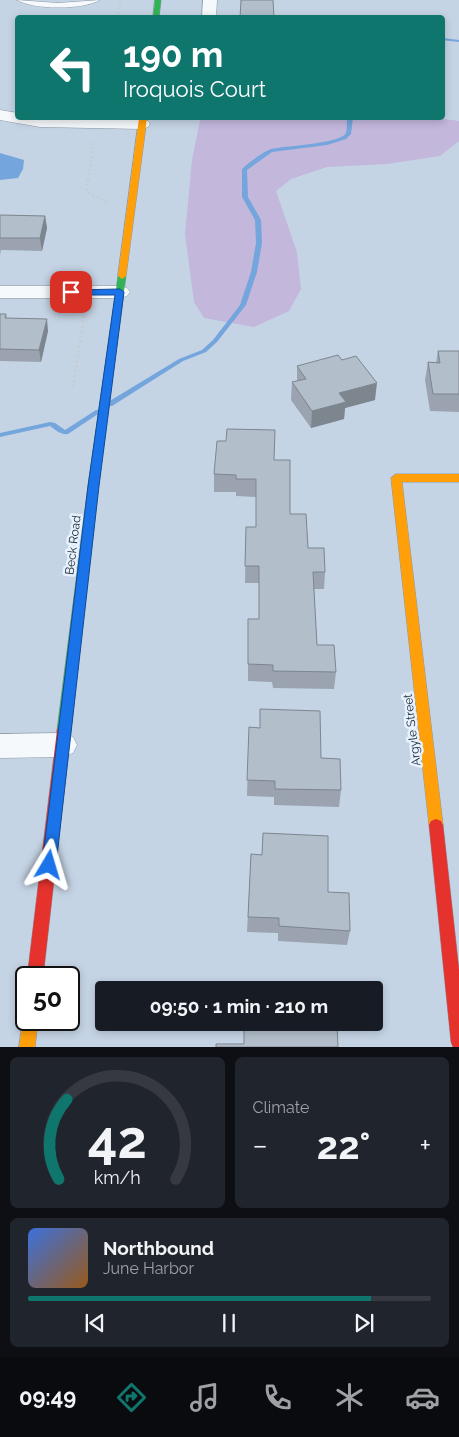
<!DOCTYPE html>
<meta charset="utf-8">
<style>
body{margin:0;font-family:Raleway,sans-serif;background:#20242c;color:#f1f3f6;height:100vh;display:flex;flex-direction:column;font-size:19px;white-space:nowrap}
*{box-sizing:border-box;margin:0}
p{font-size:16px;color:#9ea1a6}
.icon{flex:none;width:28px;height:28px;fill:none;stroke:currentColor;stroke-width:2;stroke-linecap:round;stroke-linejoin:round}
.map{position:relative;height:1047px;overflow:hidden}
.side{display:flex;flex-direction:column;gap:10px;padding:10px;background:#0d0f14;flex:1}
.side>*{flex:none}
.guide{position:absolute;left:15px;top:15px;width:430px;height:105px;border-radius:5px;box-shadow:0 2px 8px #0003;background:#0f766e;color:#fff;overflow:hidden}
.speed{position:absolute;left:15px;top:966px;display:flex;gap:10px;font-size:25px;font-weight:700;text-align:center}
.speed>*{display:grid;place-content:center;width:65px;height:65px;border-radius:50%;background:#171b24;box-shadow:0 2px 8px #0003;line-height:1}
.speed .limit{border:2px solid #111;border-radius:8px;background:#fff;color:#111}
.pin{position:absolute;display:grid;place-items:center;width:42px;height:42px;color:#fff;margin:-21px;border-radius:10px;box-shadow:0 2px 8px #0006}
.me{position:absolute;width:55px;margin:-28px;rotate:7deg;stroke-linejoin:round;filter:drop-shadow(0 0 4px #0008)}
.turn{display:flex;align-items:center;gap:18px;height:105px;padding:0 25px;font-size:22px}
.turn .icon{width:65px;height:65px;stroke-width:2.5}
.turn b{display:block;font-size:35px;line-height:42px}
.big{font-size:38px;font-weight:700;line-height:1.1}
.side .tile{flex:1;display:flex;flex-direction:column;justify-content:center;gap:8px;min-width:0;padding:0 18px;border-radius:8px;background:#20242c}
.side .dial{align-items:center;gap:0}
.dial svg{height:130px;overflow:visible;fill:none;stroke:#363941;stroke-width:7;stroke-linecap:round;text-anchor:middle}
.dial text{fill:#f1f3f6;stroke:none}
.song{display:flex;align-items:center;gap:15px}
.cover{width:60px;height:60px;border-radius:8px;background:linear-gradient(135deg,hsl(220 70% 55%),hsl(30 70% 35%))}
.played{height:5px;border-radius:2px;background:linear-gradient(90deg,#0f766e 85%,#363941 85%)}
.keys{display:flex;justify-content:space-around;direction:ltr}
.heat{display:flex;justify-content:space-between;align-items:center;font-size:28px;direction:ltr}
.side .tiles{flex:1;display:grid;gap:10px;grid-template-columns:1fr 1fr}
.tile:last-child{grid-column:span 2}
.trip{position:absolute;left:95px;top:981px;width:288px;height:50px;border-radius:5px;background:#171b24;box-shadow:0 2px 8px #0003;font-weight:700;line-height:50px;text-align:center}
.dock{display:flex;height:80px;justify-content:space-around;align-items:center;background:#090b0e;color:#9ea1a6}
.dock .icon{width:35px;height:35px}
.dock .selected{color:#0f766e}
.dock b{font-size:22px;color:#f1f3f6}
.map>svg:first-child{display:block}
.green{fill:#c3b7dc}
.water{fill:#74a5dd}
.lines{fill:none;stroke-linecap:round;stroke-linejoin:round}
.stream{fill:#74a5dd;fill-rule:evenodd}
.lane-casing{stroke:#8c98a4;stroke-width:1}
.street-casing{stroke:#8c98a4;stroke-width:1}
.fast-casing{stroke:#8c98a4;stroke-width:1}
.slow-casing{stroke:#8c98a4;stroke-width:1}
.jam-casing{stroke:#8c98a4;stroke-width:1}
.path-far1{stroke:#c7cbd0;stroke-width:2;stroke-dasharray:2 2.5;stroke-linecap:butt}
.path{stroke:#c7cbd0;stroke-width:2.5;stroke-dasharray:2 3;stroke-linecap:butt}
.lane{fill:#f6f9fb;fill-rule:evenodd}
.street{fill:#f6f9fb;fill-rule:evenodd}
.fast{fill:#30b455;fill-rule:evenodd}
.slow{fill:#ff9f0a;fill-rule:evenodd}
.jam{fill:#e5322d;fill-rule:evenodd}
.wall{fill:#9aa3af}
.shaded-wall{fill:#7d858e}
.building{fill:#b3becb;stroke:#7d858e}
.route{fill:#1a73e8;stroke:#114b97}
.labels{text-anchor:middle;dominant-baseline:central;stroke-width:5;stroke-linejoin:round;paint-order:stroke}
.street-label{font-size:12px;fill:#17212c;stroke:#e7f2ff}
</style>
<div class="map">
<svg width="459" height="1047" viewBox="0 0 459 1047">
<rect width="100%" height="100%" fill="#c5d4e5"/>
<!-- green -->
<polygon class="green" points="209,118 436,118 459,121 459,141 440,156 387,164 327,167 291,179 276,191 297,252 301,289 289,311 254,327 204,318 194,302 185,234 192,160 200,120"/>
<!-- water -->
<polygon class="water" points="0,153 24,160 23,169 18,178 0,180"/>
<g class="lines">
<!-- stream -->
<g class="stream">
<polygon points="442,38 459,40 459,42 442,40"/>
<path d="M347 118H353L351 134 346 139 327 145 272 152 247 170 248 197 261 220 262 243 257 272 246 305 217 342 206 352 183 361 112 406H108L107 404 108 402 179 359 202 350 213 340 240 305 251 272 256 243 255 220 242 197V169C248 163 263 152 271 149 283 146 341 144 346 133 347 129 347 122 347 118Z"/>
<path d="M96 410H98L101 412 68 434C60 435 56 430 50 426L0 437V433L50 422 55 423 65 430Z"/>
</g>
<!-- lane casing -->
<g class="lane-casing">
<path id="lane" d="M17 0 58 3 100 0C83 10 34 10 17 0Z"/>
</g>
<!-- street casing -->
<g class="street-casing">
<g id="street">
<polygon points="203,0 217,0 216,18 202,18"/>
<polygon points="0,110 18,113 18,118 142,119 148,121 150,124 148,127 142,129 40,127 0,120"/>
<polygon points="0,286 120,286 127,288 130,292 127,296 120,298 0,298"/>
<polygon points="63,733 73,737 77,745 73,753 63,757 0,758 0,734"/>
</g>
</g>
<!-- fast casing -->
<g class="fast-casing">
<g id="fast">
<polygon points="155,0 161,0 159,18 153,18"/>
<polygon points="122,273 126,276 98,486 71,730 69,734 64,736 59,734 57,730 88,486 118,276"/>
</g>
</g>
<!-- slow casing -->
<g class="slow-casing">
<g id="slow">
<polygon points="139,118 147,118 126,276 122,279 118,276"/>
<polygon points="396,474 459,474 459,482 402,482 443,825 441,829 436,831 431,829 429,825 391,478"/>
<polygon points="24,1014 26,1014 26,1020 38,1020 35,1047 19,1047"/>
</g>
</g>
<!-- jam casing -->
<g class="jam-casing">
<g id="jam">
<polygon points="64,724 69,726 71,730 43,978 27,978 57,730 59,726"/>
<polygon points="436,819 441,821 443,825 459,970 459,1047 453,1047 451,1042 429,825 431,821"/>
</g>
</g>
<!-- path-far1 -->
<g class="path-far1">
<polyline points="117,18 121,0"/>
<polyline points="88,180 94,140"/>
</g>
<!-- path -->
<g class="path">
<polyline points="88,179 86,192 106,201 106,205"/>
<polyline points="73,387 85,310"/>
</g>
<!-- lane -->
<use href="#lane" class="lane"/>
<!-- street -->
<use href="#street" class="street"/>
<!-- fast -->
<use href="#fast" class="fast"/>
<!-- slow -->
<use href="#slow" class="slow"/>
<!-- jam -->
<use href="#jam" class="jam"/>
</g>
<!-- wall -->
<g class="wall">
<polygon points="0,215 45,216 47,228 42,251 1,250 0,255"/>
<polygon points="0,314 6,314 7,318 48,331 41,362 0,361"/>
<polygon points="438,351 459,351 459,412 430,411 425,380 428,362 436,363"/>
<polygon points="297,366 375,400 345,408 344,419 311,428 291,400 292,382 297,381"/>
<polygon points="274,460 290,514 308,548 325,572 324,589 314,589 317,645 336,672 334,689 273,688 272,682 248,681 248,619 259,619 259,583 245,583 246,527 256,527 256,497 236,496 236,492 214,492 214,474"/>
<polygon points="249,727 321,758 341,790 339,807 274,805 274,797 247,796"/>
<polygon points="251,854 328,892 350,931 347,945 278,941 278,933 247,932"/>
</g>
<!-- shaded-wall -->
<g class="shaded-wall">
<polygon points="45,216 47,228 42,251 40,238"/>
<polygon points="47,319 48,331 41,362 39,350"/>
<polygon points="377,383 375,400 345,408 344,419 311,428 312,411 339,393"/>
</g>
<!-- building -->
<g class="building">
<polygon points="241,0 273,0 274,18 240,18"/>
<polygon points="0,215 45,216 40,238 0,238"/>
<polygon points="0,314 6,314 5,318 47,319 39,350 0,349"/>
<polygon points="438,351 459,351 459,394 433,394 428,362 440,363"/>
<polygon points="338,355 342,360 356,356 377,383 339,393 346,402 312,411 292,382 306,379 297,366"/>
<polygon points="227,429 275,430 274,460 290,460 290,514 306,514 308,548 324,548 325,572 313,572 317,645 334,645 336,672 273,671 273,665 248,664 248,619 259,619 259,566 245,566 246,527 256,527 256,479 236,479 236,475 214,474 217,441 226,441"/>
<polygon points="260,709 320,711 321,758 340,759 341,790 275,789 275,781 247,780 249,727 260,728"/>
<polygon points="263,833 328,836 328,892 349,893 350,931 279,926 279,918 248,917 251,854 262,855"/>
<polygon points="264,982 334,982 335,990 264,990"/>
<polygon points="244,1022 337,1022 338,1047 216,1047 216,1044 244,1044"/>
</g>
<!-- route -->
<polygon class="route" points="120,289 124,292 99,486 56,865 54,870 49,872 44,870 42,865 88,486 115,295 71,295 66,292 71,290"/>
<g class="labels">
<!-- street labels -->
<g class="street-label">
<text transform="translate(73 545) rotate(-83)">Beck Road</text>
<text transform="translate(412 730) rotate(-97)">Argyle Street</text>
</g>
</g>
</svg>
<div class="speed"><div class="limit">50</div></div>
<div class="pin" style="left:71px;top:292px;background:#d93025"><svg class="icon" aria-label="arrive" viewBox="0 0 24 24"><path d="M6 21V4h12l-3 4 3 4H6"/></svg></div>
<svg class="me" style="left:49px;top:865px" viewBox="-20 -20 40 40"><path d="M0-17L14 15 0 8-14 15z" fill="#1a73e8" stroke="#fff" stroke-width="4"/></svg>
<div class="trip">09:50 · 1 min · 210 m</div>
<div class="guide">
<div class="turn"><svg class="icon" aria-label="left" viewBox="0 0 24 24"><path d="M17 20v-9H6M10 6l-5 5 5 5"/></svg><div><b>190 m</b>Iroquois Court</div></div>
</div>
</div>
<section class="side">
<div class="tiles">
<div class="tile dial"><svg viewBox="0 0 100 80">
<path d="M14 69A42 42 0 1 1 86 69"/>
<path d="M14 69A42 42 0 0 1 19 20" stroke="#0f766e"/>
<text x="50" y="56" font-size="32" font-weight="700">42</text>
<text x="50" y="72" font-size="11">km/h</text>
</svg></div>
<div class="tile"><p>Climate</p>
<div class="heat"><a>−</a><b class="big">22°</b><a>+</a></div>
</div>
<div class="tile">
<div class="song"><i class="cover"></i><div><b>Northbound</b><p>June Harbor</p></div></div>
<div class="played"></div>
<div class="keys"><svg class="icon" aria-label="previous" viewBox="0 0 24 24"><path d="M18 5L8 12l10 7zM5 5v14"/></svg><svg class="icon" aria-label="pause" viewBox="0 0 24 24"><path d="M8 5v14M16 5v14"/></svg><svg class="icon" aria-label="next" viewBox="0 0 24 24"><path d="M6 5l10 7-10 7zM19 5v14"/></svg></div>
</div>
</div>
</section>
<nav class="dock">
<b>09:49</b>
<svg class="icon selected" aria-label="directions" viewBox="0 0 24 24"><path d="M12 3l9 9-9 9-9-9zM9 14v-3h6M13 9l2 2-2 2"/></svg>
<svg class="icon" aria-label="music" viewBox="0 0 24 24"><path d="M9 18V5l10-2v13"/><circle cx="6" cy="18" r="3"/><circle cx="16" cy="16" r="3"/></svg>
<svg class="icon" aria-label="phone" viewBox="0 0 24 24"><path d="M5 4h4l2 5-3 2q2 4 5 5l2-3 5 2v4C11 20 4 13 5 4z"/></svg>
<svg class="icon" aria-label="climate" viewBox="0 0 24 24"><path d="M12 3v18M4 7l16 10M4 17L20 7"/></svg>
<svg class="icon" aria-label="car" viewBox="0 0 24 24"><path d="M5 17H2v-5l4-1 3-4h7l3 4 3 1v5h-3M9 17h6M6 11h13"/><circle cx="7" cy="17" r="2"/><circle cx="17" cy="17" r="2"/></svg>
</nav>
